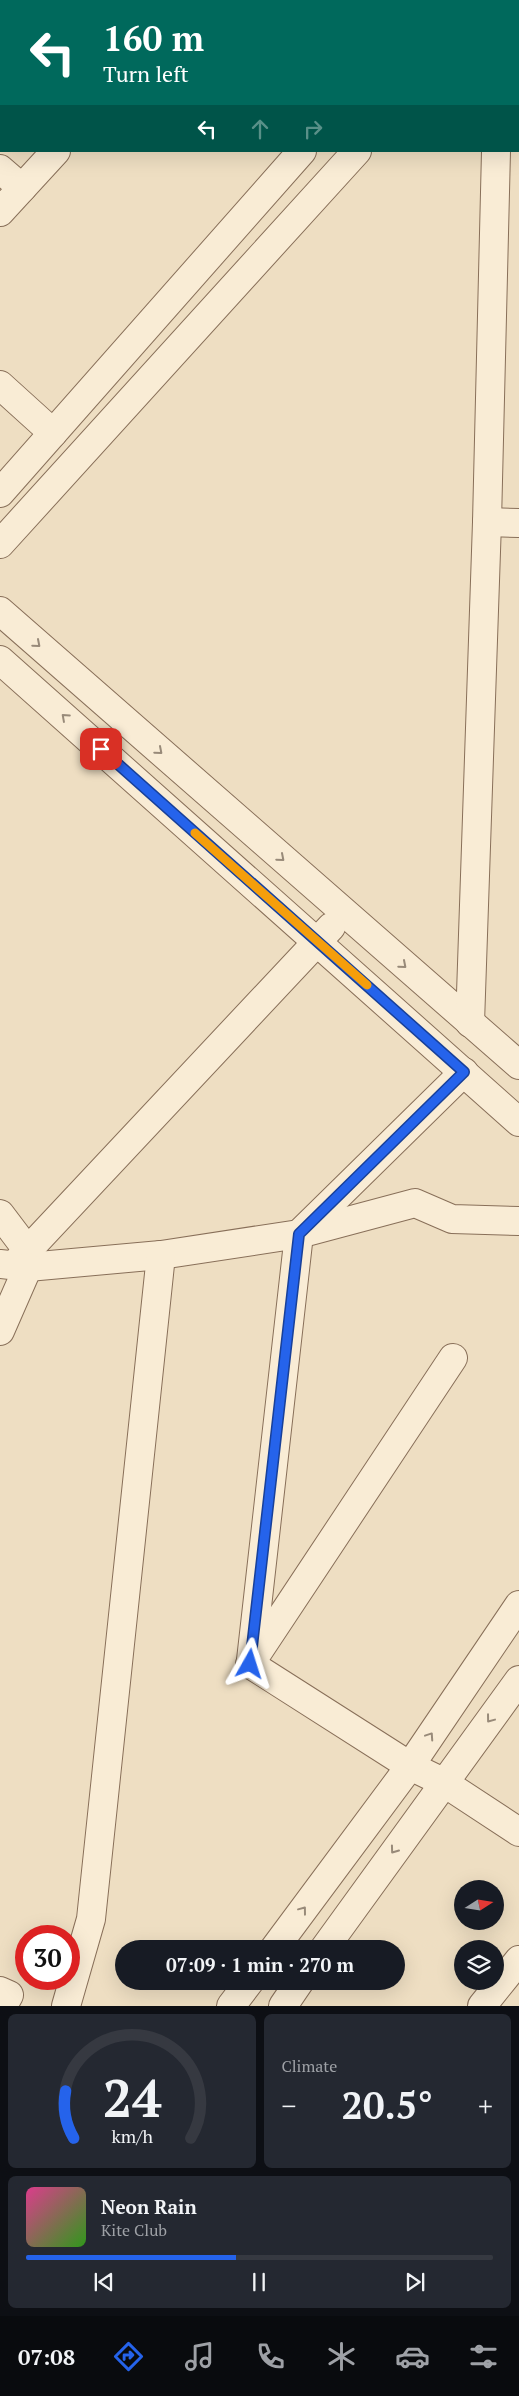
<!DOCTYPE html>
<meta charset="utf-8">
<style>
body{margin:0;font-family:"PT Serif",serif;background:#242831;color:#f1f3f6;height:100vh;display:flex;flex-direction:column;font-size:19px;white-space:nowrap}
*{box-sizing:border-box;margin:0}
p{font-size:16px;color:#9ea1a6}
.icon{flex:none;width:28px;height:28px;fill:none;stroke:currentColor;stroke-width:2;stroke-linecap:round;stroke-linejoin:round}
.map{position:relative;height:2006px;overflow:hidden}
.drawer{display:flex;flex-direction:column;gap:8px;padding:8px;background:#0d0f14;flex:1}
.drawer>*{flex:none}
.top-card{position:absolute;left:0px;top:0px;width:520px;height:152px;box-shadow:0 5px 20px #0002;background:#00695c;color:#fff;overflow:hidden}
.needle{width:32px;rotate:78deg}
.fabs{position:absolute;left:454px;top:1880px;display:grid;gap:10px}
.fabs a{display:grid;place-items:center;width:50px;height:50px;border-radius:50%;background:#171b24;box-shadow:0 5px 20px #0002;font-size:25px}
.speed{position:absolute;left:15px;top:1925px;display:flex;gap:10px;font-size:25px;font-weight:700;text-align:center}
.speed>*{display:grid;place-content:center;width:65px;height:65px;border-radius:50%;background:#171b24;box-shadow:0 5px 20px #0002;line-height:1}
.speed .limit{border:8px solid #d22;background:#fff;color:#111}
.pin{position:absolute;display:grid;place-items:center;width:42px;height:42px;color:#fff;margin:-21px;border-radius:10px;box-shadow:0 2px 8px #0006}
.me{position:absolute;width:55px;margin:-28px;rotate:6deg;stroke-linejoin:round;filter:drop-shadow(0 0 4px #0008)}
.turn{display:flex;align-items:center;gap:18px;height:105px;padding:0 20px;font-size:22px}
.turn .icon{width:65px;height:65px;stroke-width:2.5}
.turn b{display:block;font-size:35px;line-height:42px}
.lanes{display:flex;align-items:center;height:48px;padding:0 20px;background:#0003;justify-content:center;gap:25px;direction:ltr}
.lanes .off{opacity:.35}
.big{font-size:38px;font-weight:700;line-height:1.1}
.drawer .widget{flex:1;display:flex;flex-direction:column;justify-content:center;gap:8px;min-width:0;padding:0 18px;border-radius:8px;background:#242831}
.drawer .dial{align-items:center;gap:0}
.dial svg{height:130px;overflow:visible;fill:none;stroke:#363941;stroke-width:7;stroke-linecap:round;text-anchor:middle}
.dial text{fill:#f1f3f6;stroke:none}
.song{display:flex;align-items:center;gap:15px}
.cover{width:60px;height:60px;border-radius:8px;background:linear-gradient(135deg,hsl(330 70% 55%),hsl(110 70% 35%))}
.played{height:5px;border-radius:2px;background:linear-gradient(90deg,#2563eb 45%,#363941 45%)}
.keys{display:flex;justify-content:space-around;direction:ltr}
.heat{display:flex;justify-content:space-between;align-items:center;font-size:28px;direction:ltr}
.drawer .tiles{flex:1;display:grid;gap:8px;grid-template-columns:1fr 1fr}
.widget:last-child{grid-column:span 2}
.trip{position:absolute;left:115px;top:1940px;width:290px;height:50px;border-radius:25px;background:#171b24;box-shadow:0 5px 20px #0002;font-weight:700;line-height:50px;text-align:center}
.tabs{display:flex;height:80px;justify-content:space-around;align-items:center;background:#090b0e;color:#9ea1a6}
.tabs .icon{width:35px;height:35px}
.tabs .on{color:#2563eb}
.tabs b{font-size:22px;color:#f1f3f6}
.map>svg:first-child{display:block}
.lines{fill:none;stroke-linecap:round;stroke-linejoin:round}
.minor-casing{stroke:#886f59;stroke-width:30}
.minor{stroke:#f9ecd5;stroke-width:28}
.oneway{stroke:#988a79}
.route-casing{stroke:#184099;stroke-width:12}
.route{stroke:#2563eb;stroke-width:9}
.slow{stroke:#f59e0b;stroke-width:9}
</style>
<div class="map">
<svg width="519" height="2006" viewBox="0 0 519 2006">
<rect width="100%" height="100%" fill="#eedec2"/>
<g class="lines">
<!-- minor casing -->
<g class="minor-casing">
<g id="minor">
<polyline points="194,1 195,0"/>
<polyline points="307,1 307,0"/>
<polyline points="435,1 436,0"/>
<polyline points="493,1 494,0"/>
<polyline points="0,27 1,28"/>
<polyline points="0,169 22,188"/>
<polyline points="0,212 56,151"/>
<polyline points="0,385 53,433"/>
<polyline points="0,493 302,151"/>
<polyline points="487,522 519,523"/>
<polyline points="0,544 357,151"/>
<polyline points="0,611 519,1065"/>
<polyline points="0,660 519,1122"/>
<polyline points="470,1023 487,522 496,151"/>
<polyline points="0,1214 28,1251"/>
<polyline points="0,1264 28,1267 161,1255 299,1234 415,1203 452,1219 519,1221"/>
<polyline points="14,1265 331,927"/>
<polyline points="0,1331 28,1267"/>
<polyline points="453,1358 250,1664 410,1766 443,1782 519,1832"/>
<polyline points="251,1660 299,1234 464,1072"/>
<polyline points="274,1949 410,1766 519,1605"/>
<polyline points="324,1949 519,1680"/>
<polyline points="0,1991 9,1995 3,2006"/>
<polyline points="66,2006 91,1919 161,1255"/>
<polyline points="231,2006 250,1981"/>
<polyline points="283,2006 300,1981"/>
<polyline points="482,2006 519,1960"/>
</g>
</g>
<!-- minor -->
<use href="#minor" class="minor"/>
</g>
<!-- one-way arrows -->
<defs><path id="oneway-chevron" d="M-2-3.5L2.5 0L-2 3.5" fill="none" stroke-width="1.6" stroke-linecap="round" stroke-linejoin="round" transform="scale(1.25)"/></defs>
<g class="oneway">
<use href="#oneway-chevron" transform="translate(37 644) rotate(41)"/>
<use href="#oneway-chevron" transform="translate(65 717) rotate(-138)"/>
<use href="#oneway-chevron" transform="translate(159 751) rotate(41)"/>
<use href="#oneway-chevron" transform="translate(281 858) rotate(41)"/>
<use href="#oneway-chevron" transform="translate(403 965) rotate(41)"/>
<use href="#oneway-chevron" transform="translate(490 1719) rotate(127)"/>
<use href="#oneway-chevron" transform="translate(430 1736) rotate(-56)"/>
<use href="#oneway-chevron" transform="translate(394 1850) rotate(126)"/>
<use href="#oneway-chevron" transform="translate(303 1910) rotate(-53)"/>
</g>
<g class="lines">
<!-- route casing -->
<g class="route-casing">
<polyline id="route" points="101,749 464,1072 299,1234 250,1664"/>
</g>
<!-- route -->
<use href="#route" class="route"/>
<!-- slow -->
<polyline class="slow" points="195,833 367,985"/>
</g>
</svg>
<div class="fabs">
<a><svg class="needle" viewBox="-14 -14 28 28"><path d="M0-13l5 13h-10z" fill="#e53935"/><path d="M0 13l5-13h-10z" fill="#9ea1a6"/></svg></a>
<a><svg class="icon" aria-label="layers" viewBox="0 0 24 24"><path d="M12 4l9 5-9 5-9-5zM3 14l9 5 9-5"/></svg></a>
</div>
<div class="speed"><div class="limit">30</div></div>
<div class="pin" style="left:101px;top:749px;background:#d93025"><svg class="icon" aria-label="arrive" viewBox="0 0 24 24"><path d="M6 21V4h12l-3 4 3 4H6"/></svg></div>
<svg class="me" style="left:250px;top:1664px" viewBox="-20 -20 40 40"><path d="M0-17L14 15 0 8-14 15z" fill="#2563eb" stroke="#fff" stroke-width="4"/></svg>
<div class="trip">07:09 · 1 min · 270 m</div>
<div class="top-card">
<div class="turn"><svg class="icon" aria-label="left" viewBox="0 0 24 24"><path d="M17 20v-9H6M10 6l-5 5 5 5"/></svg><div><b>160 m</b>Turn left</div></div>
<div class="lanes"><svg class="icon" aria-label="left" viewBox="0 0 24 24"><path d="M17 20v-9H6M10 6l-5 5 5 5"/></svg><svg class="icon off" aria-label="ahead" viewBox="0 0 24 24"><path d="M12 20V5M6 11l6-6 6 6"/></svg><svg class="icon off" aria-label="right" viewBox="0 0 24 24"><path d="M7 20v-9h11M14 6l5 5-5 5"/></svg></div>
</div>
</div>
<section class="drawer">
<div class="tiles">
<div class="widget dial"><svg viewBox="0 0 100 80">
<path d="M14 69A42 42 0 1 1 86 69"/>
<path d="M14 69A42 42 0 0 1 9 40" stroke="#2563eb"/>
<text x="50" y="56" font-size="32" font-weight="700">24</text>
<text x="50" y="72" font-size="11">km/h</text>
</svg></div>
<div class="widget"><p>Climate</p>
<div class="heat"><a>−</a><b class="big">20.5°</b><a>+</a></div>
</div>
<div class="widget">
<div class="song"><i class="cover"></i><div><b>Neon Rain</b><p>Kite Club</p></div></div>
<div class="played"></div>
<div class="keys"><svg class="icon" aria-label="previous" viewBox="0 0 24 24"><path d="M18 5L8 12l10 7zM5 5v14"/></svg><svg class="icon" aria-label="pause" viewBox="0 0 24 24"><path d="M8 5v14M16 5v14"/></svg><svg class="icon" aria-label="next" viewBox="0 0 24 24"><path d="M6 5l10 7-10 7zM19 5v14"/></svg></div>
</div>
</div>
</section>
<nav class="tabs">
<b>07:08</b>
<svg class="icon on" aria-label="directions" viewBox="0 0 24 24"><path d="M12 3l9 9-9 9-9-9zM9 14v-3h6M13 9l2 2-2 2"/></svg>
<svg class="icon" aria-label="music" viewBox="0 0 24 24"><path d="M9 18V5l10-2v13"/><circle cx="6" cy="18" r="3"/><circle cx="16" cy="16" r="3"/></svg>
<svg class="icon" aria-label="phone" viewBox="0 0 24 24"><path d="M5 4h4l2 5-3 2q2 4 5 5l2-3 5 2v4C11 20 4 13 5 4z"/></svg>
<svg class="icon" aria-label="climate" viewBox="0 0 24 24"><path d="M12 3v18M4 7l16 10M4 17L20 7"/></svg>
<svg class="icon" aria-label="car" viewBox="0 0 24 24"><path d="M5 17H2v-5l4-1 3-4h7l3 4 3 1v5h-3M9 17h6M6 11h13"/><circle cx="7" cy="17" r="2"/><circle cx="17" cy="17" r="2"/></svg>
<svg class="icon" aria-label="filters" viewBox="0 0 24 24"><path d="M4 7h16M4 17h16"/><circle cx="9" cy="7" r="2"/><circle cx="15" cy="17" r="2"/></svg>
</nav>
